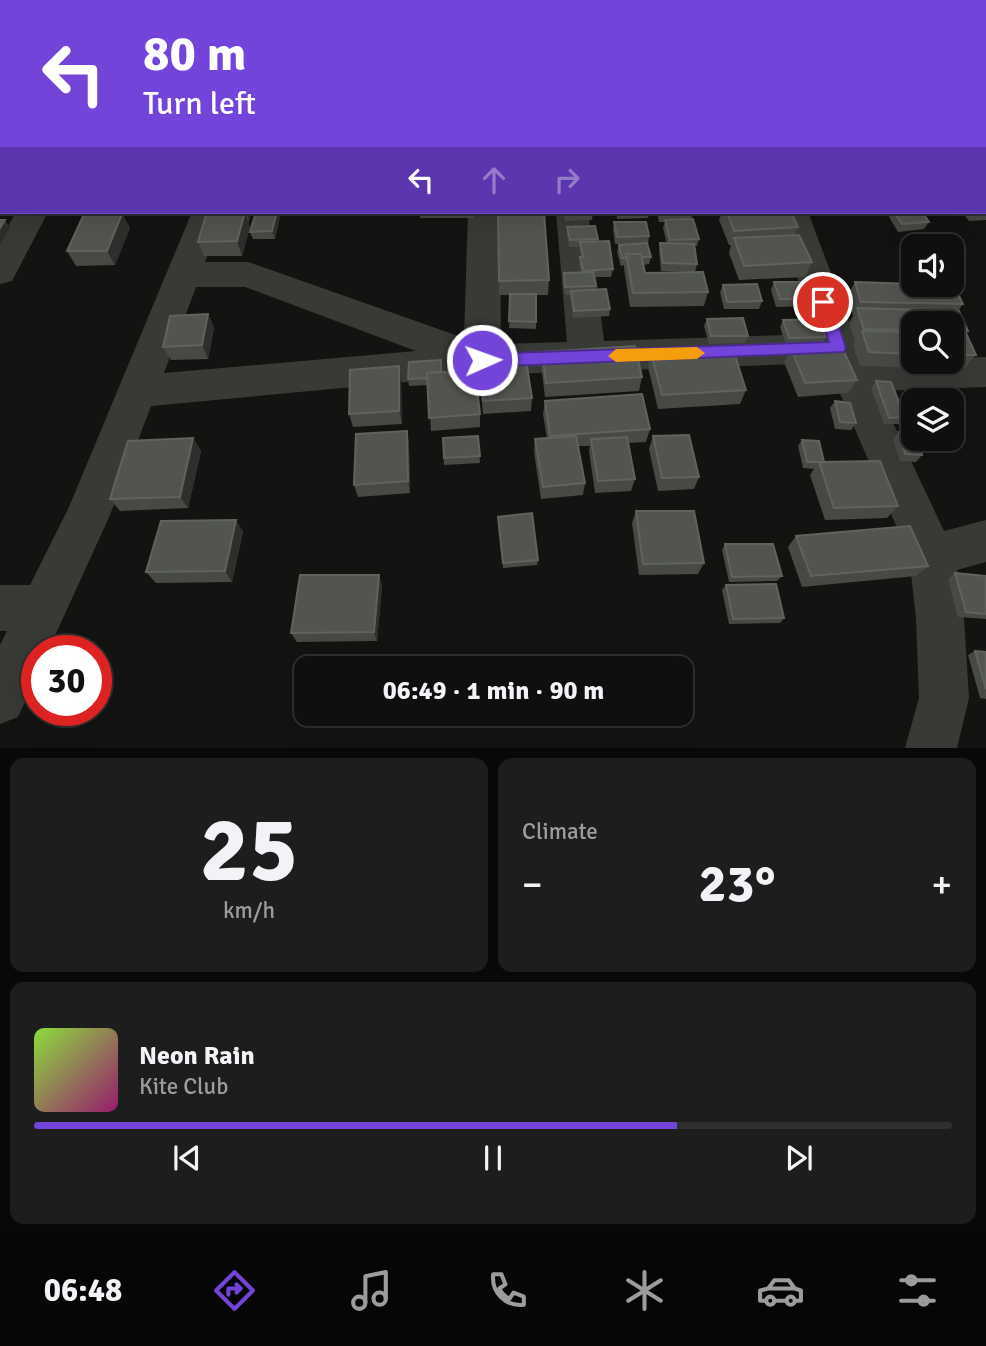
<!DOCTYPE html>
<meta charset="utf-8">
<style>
body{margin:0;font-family:Signika,sans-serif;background:#1c1d1c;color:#f1f3f6;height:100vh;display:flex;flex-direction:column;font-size:26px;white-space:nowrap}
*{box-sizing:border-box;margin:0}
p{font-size:23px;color:#9b9c9e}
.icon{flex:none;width:38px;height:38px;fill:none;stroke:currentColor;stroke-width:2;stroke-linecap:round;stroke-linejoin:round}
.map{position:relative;height:748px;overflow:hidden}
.side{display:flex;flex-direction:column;gap:10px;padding:10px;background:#080808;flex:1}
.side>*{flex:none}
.banner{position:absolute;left:0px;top:0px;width:987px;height:214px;box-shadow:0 7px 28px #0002,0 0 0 2px #2e2f2e;background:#7344da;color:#fff;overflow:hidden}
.tools{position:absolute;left:901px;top:234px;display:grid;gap:14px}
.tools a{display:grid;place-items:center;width:63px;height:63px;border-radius:14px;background:#0e0f0e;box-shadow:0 7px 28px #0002,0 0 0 2px #2e2f2e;font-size:35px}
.speed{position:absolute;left:21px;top:635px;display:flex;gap:14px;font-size:35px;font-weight:700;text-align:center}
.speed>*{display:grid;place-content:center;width:91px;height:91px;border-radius:50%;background:#0e0f0e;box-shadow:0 7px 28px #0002,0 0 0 2px #2e2f2e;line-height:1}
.speed .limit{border:10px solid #d22;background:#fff;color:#111}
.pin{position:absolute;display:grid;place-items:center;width:60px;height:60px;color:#fff;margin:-30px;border:4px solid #fff;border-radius:50%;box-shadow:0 2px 7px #0007}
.me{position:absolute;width:77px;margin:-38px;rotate:88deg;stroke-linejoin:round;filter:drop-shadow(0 0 5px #0008)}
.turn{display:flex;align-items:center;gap:24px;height:147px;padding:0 28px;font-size:32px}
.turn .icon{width:91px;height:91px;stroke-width:2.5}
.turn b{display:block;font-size:49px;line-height:60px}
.lanes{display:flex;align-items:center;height:66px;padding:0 28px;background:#0003;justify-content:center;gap:35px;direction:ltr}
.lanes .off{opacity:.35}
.big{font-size:52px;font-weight:700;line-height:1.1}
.side .card{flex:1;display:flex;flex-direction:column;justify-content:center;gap:10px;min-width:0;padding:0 24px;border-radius:14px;background:#1c1d1c}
.side .dial{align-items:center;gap:0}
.dial b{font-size:91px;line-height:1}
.song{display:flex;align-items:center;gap:21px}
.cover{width:84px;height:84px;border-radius:10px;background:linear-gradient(135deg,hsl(90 70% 55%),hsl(320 70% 35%))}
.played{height:7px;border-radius:4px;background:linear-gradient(90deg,#7344da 70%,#2e2f2e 70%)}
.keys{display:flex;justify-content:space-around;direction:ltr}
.heat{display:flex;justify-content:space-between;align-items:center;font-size:38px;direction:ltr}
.side .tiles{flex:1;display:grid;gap:10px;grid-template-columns:1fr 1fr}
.card:last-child{grid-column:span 2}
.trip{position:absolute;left:294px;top:656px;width:399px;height:70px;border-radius:14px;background:#0e0f0e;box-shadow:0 7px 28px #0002,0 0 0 2px #2e2f2e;font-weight:700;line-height:70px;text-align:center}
.tabs{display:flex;height:112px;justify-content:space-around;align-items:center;background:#060606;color:#9b9c9e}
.tabs .icon{width:49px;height:49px}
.tabs .current{color:#7344da}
.tabs b{font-size:32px;color:#f1f3f6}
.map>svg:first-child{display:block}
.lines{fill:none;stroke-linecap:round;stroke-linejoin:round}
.minor{fill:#383a36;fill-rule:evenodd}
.wall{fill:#464944;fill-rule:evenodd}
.shaded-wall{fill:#2d2f2c}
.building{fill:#51544f;stroke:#60635c;stroke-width:2}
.route{fill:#7344da;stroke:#4b2c8e;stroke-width:2}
.slow{fill:#f59e0b}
</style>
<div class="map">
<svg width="986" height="748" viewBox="0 0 986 748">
<rect width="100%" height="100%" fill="#131412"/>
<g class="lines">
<!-- minor -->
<g class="minor">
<polygon points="192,0 217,0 191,2"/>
<polygon points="401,0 427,0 400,2"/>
<polygon points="463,0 532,0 533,2 464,2"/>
<rect x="742" y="0" width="24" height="2"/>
<rect x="985" y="72" width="1" height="16"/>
<polygon points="16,212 48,212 12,281 0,284 0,241"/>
<path d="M192 212H224L205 262H248L464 338 468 212H500L501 344 567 342 556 212H588L604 341 816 334 776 212H808L864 361 914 359V362H952V358L986 357V387L878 391 944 531 986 520V562L957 570 964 618 969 698 957 748H905L919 698 916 618 909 556 827 363 482 375 151 406 110 515 48 651H37V676L18 717 0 724V645L7 631H0V585H30L69 507ZM196 287H245L416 351 164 373Z"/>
</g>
</g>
<!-- wall -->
<g class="wall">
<polygon points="298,0 326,0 325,2 298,2"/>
<polygon points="611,0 652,0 652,2 612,2"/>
<rect x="674" y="0" width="42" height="2"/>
<polygon points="985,133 986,133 986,191 985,190"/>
<polygon points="986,201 986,220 969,221 962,212 985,212"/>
<polygon points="212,212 251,212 249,221 248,221 250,227 242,256 204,256 198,242"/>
<polygon points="256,212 281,212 275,239 253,239 250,232"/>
<rect x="420" y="212" width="54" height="6"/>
<polygon points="498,212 549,280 548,295 536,295 536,329 509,328 510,295 499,295"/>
<polygon points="563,212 593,212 592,220 565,221"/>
<polygon points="616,212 650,212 648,218 617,219"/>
<polygon points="657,212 692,212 693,214 691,219 699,239 697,246 695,246 697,264 695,272 661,271 659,251 660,243 667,244 663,228 665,222 659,222"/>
<polygon points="722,212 791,212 798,227 795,235 812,262 805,277 739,280 729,253 731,245 729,245 719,220"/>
<polygon points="892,212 922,212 929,222 924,229 898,232 889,217"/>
<polygon points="122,214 130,228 115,265 76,266 67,251"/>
<polygon points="614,222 649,236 648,244 651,257 649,264 643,265 645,273 708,292 704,306 630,307 624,268 624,265 621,266 617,252 619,245 632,244 615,244 613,230"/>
<polygon points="567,227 598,239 598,241 613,269 611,277 594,277 596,286 595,290 610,309 609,316 573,318 570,295 565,295 563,281 564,273 581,272 579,264 581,257 580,247 569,247 567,235"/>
<polygon points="774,282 815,299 811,306 776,307 771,290"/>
<path d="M855 282 963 304 958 311 968 331 966 334 976 355 964 369 860 366 853 345 855 341 849 323 853 316 847 297ZM914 324H952V362H914Z"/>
<polygon points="723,285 762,301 759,309 724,309 720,292"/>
<polygon points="208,314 214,328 208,359 171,360 163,347"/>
<polygon points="707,319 748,336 745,343 709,344 704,326"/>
<polygon points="783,320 826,337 822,345 786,345 780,327"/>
<polygon points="791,348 857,380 848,393 798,397 784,362"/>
<polygon points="542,352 642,377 639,391 545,397 541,365"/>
<polygon points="651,353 746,390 740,404 658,409 648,367"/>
<polygon points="478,357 532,398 531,411 483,414"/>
<polygon points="399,366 401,380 402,424 353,427 349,414"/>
<polygon points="442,372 480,414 480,427 431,431 428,385 409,386 408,379"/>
<polygon points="876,381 905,417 900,424 884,424 871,388"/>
<polygon points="545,401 650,429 646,442 628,443 635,479 631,491 595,493 589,451 590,446 578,446 585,483 583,495 541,499 534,452 535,439 547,438 543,414"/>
<polygon points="835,401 856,423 851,430 835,429 830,408"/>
<polygon points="407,431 409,444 410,493 358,497 354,485"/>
<polygon points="899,432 922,455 916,462 900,461 893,439"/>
<polygon points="478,436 480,463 444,465 443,438"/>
<polygon points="653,436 699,477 694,489 658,491 649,449"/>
<polygon points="193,438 201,451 188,508 120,511 110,499"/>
<polygon points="802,440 824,462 898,506 887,518 825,520 810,475 814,469 803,468 798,446"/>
<polygon points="636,511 704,563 698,574 639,575 632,523"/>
<polygon points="498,517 538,560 537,565 503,568"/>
<polygon points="243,531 232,582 156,583 146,572"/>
<polygon points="796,536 928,566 916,576 802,587 788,547"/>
<polygon points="725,544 782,576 777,581 729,582 722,550"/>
<polygon points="955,573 986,576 986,619 958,617 948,579"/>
<polygon points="379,575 382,586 377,641 297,642 291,633"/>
<polygon points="726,585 784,618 780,623 729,624 722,590"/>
<polygon points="975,651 986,652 986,699 980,698 968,655"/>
</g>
<!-- shaded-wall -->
<g class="shaded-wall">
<polygon points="233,0 243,0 243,2 232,2"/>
<polygon points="2,127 2,141 0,144 0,129"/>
<polygon points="0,148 2,151 2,176 0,178"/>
<polygon points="245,212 250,227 242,256 237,241"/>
<polygon points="247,212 251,212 249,221 247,213"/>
<polygon points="277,212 281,212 275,239 272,231"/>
<polygon points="122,214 130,228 115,265 107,251"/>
<polygon points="5,220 10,227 0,245 0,228"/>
<polygon points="208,314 214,328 208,359 202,345"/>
<polygon points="399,366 401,380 402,424 399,411"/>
<polygon points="407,431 409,444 410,493 408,481"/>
<polygon points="193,438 201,451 188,508 180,497"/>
<polygon points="236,520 243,531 232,582 225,571"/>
<polygon points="379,575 382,586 377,641 374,632"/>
</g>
<!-- building -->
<g class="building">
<polygon points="113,0 141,0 140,2 111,2"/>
<polygon points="155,0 173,0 172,2 154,2"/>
<polygon points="206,0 233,0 232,2 205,2"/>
<polygon points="797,0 829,0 830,2 798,2"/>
<rect x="837" y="0" width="31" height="2"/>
<rect x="881" y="0" width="37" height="2"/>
<polygon points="1,45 2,61 0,61 0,47"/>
<polygon points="0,116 2,116 2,127 0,129"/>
<polygon points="985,133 986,133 986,163 985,162"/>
<polygon points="985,200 986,213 974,214 973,212 985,212"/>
<polygon points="207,212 245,212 237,241 198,242"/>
<polygon points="256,212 277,212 272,231 250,232"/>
<polygon points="498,212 544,212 549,280 499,281"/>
<polygon points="565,212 593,212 566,213"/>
<polygon points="660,212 692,212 693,214 661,215"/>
<polygon points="727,212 791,212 798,227 734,231"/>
<polygon points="894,212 922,212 929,222 902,224"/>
<polygon points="84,214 122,214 107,251 67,251"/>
<polygon points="693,219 699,239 670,240 665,220"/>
<polygon points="0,220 5,220 0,228"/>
<polygon points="614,222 646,222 649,236 617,237"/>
<polygon points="595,226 598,239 570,240 567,227"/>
<polygon points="799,235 812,262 744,266 734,238"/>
<polygon points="609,241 613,269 583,271 580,257 583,257 580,242"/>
<polygon points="647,243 651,257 642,257 641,254 626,254 626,258 622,258 619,245"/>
<polygon points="660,243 694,244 697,264 663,263"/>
<polygon points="626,254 641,254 645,273 703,272 708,292 633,293"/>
<polygon points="593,272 596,286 565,287 564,273"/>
<polygon points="774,282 809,282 815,299 780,299"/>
<polygon points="855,282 914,284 914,285 953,284 963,304 861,302"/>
<polygon points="757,284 762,301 727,302 723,285"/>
<polygon points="606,289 610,309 574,311 571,291"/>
<polygon points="510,294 536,294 536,322 509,321"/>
<polygon points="857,308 959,311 968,331 952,331 952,324 914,324 914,330 864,329"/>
<polygon points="208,314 202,345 163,347 170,316"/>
<polygon points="743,318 748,336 711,336 707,319"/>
<polygon points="820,319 826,337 789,338 783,320"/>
<polygon points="862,331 914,332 914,354 869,352"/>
<polygon points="952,333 966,333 976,355 952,355"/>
<polygon points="841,345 857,380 805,383 791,348"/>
<polygon points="635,346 642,377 546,383 542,352"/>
<polygon points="733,349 746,390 662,395 651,353"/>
<polygon points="525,354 532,398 483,401 478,357"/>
<polygon points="441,360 441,372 427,373 428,378 408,379 409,362"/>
<polygon points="399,366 399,411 349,414 350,370"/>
<polygon points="475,370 480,414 429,418 427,373"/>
<polygon points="876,381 891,382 905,417 889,418"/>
<polygon points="642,394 650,429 550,436 545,401"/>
<polygon points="835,401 850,403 856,423 840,422"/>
<polygon points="407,431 408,481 354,485 356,434"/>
<polygon points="899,432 914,433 914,439 917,439 922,455 905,454"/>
<polygon points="689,435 699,477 662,478 653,436"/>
<polygon points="478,436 480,456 444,458 443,438"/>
<polygon points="576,436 585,483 543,487 535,439"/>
<polygon points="627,437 635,479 598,481 591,439"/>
<polygon points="193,438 180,497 110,499 128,441"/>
<polygon points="802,440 819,441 824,462 807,462"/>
<polygon points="880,461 898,506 834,508 819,462"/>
<polygon points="636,511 694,511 704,563 643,564"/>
<polygon points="532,513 538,560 503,563 498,517"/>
<polygon points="236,520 225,571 146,572 161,521"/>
<polygon points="910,526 928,566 811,576 796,536"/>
<polygon points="725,544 773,544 782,576 732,577"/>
<polygon points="955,573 986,576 986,614 966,612"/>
<polygon points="300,575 379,575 374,632 291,633"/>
<polygon points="776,584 784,618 733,619 726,585"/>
<polygon points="975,651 986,652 986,689"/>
</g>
<!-- route -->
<polygon class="route" points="823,297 831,302 846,348 844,352 482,367 474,360 482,354 829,342 816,302"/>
<!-- slow -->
<polygon class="slow" points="697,347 705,353 697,359 616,362 608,356 616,349"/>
</svg>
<div class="tools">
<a><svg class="icon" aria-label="sound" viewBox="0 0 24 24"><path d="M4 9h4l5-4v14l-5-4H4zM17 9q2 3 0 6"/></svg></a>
<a><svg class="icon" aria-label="search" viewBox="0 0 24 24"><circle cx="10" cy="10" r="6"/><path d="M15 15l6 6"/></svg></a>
<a><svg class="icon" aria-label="layers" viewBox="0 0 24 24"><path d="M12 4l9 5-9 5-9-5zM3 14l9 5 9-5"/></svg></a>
</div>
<div class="speed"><div class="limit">30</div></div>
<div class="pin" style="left:823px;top:302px;background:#d93025"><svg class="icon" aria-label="arrive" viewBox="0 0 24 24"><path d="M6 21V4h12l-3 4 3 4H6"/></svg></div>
<svg class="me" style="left:482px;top:360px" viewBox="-20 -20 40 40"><circle r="17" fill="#7344da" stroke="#fff" stroke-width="3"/><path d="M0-11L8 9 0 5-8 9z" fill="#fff"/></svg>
<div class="trip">06:49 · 1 min · 90 m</div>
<div class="banner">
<div class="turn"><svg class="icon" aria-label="left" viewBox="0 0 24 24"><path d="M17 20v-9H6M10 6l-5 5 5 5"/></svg><div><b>80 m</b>Turn left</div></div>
<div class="lanes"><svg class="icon" aria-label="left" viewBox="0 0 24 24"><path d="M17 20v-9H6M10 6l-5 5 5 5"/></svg><svg class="icon off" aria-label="ahead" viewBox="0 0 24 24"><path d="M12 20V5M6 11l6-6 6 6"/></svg><svg class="icon off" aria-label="right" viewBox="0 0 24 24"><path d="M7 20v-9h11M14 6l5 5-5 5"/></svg></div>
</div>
</div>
<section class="side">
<div class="tiles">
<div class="card dial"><b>25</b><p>km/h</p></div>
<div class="card"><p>Climate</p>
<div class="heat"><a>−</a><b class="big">23°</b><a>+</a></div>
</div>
<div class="card">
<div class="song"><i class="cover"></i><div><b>Neon Rain</b><p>Kite Club</p></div></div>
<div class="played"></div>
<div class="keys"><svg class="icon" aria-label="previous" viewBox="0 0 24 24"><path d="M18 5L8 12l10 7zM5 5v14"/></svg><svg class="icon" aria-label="pause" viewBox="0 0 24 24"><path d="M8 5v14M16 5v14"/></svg><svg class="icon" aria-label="next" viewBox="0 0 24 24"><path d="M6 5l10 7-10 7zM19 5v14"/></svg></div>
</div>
</div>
</section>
<nav class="tabs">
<b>06:48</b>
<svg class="icon current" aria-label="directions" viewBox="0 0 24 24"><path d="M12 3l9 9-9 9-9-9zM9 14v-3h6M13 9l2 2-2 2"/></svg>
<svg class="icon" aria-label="music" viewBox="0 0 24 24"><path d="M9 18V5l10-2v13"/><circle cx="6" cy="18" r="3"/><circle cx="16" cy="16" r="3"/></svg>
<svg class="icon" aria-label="phone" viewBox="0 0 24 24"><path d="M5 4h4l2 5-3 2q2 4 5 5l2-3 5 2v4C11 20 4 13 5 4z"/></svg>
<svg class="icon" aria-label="climate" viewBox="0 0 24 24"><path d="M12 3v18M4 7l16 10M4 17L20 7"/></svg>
<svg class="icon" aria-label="car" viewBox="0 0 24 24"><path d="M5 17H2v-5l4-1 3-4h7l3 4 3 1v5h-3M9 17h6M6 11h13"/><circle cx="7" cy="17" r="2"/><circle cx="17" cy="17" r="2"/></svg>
<svg class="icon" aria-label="filters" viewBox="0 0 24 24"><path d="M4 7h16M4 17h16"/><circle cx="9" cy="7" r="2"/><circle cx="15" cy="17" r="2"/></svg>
</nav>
